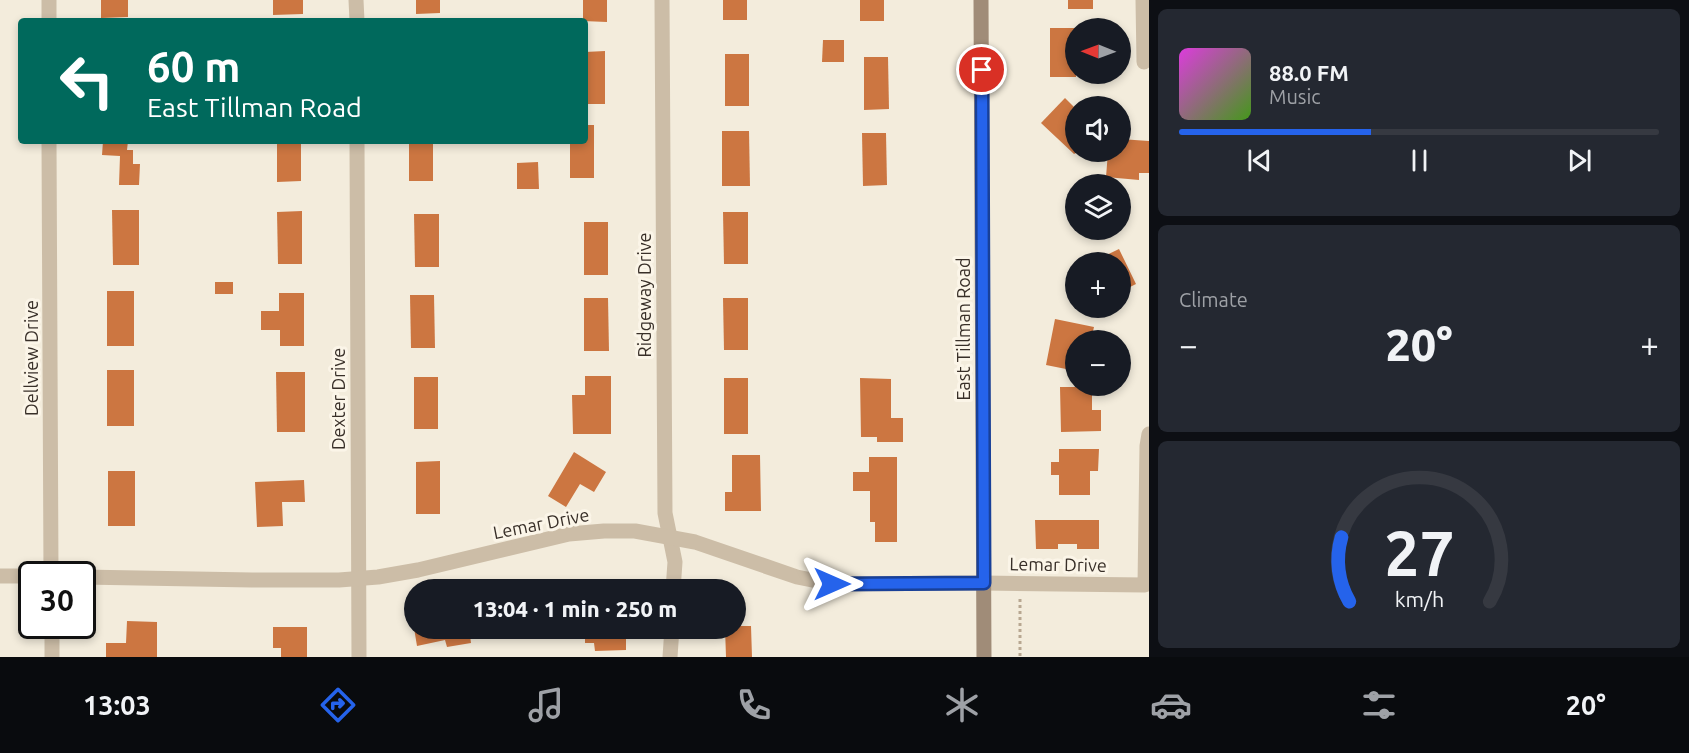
<!DOCTYPE html>
<meta charset="utf-8">
<style>
body{margin:0;font-family:Ubuntu,sans-serif;background:#242831;color:#f1f3f6;height:100vh;display:flex;flex-direction:column;font-size:22px;white-space:nowrap}
*{box-sizing:border-box;margin:0}
p{font-size:20px;color:#9ea1a6}
.icon{flex:none;width:33px;height:33px;fill:none;stroke:currentColor;stroke-width:2;stroke-linecap:round;stroke-linejoin:round}
.map{position:relative;flex:1;overflow:hidden}
.details{display:flex;flex-direction:column;gap:9px;padding:9px;background:#0d0f14;width:540px}
.details>*{flex:none}
.guide{position:absolute;left:18px;top:18px;width:570px;height:126px;border-radius:6px;box-shadow:0 3px 9px #0003;background:#00695c;color:#fff;overflow:hidden}
.needle{width:39px;rotate:271deg}
.tools{position:absolute;left:1065px;top:18px;display:grid;gap:12px}
.tools a{display:grid;place-items:center;width:66px;height:66px;border-radius:50%;background:#171b24;box-shadow:0 3px 9px #0003;font-size:30px}
.speed{position:absolute;left:18px;top:561px;display:flex;gap:12px;font-size:30px;font-weight:700;text-align:center}
.speed>*{display:grid;place-content:center;width:78px;height:78px;border-radius:50%;background:#171b24;box-shadow:0 3px 9px #0003;line-height:1}
.speed .limit{border:3px solid #111;border-radius:9px;background:#fff;color:#111}
.pin{position:absolute;display:grid;place-items:center;width:51px;height:51px;color:#fff;margin:-26px;border:3px solid #fff;border-radius:50%;box-shadow:0 2px 6px #0007}
.me{position:absolute;width:66px;margin:-33px;rotate:90deg;stroke-linejoin:round;filter:drop-shadow(0 0 4px #0008)}
.turn{display:flex;align-items:center;gap:21px;height:126px;padding:0 30px;font-size:27px}
.turn .icon{width:78px;height:78px;stroke-width:2.5}
.turn b{display:block;font-size:42px;line-height:51px}
.big{font-size:45px;font-weight:800;line-height:1.1}
.details .tile{flex:1;display:flex;flex-direction:column;justify-content:center;gap:9px;min-width:0;padding:0 21px;border-radius:9px;background:#242831}
.details .dial{align-items:center;gap:0}
.dial svg{height:156px;overflow:visible;fill:none;stroke:#363941;stroke-width:7;stroke-linecap:round;text-anchor:middle}
.dial text{fill:#f1f3f6;stroke:none}
.song{display:flex;align-items:center;gap:18px}
.cover{width:72px;height:72px;border-radius:9px;background:linear-gradient(135deg,hsl(300 70% 55%),hsl(100 70% 35%))}
.played{height:6px;border-radius:3px;background:linear-gradient(90deg,#2563eb 40%,#363941 40%)}
.keys{display:flex;justify-content:space-around;direction:ltr}
.heat{display:flex;justify-content:space-between;align-items:center;font-size:33px;direction:ltr}
.trip{position:absolute;left:404px;top:579px;width:342px;height:60px;border-radius:30px;background:#171b24;box-shadow:0 3px 9px #0003;font-weight:800;line-height:60px;text-align:center}
.tab-bar{display:flex;height:96px;justify-content:space-around;align-items:center;background:#090b0e;color:#9ea1a6}
.tab-bar .icon{width:42px;height:42px}
.tab-bar .on{color:#2563eb}
.tab-bar b{font-size:27px;color:#f1f3f6}
main{display:flex;flex:1;min-height:0}
.map>svg:first-child{display:block}
.building{fill:#cc7641}
.lines{fill:none;stroke-linecap:round;stroke-linejoin:round}
.path{stroke:#b8a791;stroke-width:3;stroke-dasharray:3 3;stroke-linecap:butt}
.minor{stroke:#ccbda7;stroke-width:15}
.secondary{stroke:#a08c78;stroke-width:15}
.route-casing{stroke:#184099;stroke-width:15}
.route{stroke:#2563eb;stroke-width:10}
.labels{text-anchor:middle;dominant-baseline:central;stroke-width:6;stroke-linejoin:round;paint-order:stroke}
.street-label{font-size:18px;fill:#382f28;stroke:#fbf5e8}
</style>
<main>
<div class="map">
<svg width="1149" height="657" viewBox="0 0 1149 657">
<rect width="100%" height="100%" fill="#f3ecdc"/>
<!-- building -->
<g class="building">
<polygon points="101,0 128,0 128,17 101,18"/>
<polygon points="273,0 303,0 303,14 273,15"/>
<polygon points="416,0 440,0 440,13 416,14"/>
<polygon points="583,0 607,0 607,22 583,21"/>
<rect x="723" y="0" width="24" height="20"/>
<rect x="860" y="0" width="24" height="21"/>
<rect x="1068" y="0" width="25" height="9"/>
<rect x="1050" y="28" width="26" height="49"/>
<polygon points="823,40 844,40 844,62 822,62"/>
<polygon points="605,51 605,104 585,104 585,52"/>
<rect x="725" y="54" width="24" height="52"/>
<polygon points="864,57 888,57 889,109 864,110"/>
<polygon points="1065,98 1076,109 1076,153 1074,154 1041,123"/>
<polygon points="585,125 594,125 594,178 570,178 570,141 585,141"/>
<polygon points="722,131 749,131 750,186 722,186"/>
<polygon points="862,133 886,133 887,185 863,186"/>
<polygon points="1120,139 1149,141 1149,173 1139,173 1139,180 1106,177 1108,152 1120,152"/>
<polygon points="103,141 128,141 127,150 133,150 133,164 140,164 139,185 119,185 120,156 102,155"/>
<polygon points="277,141 301,141 301,181 277,182"/>
<rect x="409" y="141" width="24" height="40"/>
<polygon points="538,162 539,189 517,189 517,163"/>
<polygon points="112,210 139,210 139,265 113,265"/>
<polygon points="302,211 302,264 278,264 277,212"/>
<polygon points="723,212 748,212 748,264 724,264"/>
<polygon points="414,214 439,214 439,267 415,267"/>
<rect x="584" y="222" width="24" height="53"/>
<polygon points="1119,249 1136,284 1120,292 1120,262 1092,262"/>
<rect x="215" y="282" width="18" height="12"/>
<rect x="107" y="291" width="27" height="55"/>
<polygon points="279,293 304,293 304,346 280,346 280,330 261,330 261,311 279,311"/>
<polygon points="410,295 434,295 435,348 411,348"/>
<polygon points="584,298 608,298 609,351 584,351"/>
<polygon points="723,298 748,298 748,350 724,350"/>
<polygon points="1055,319 1094,327 1091,340 1076,340 1076,371 1046,365"/>
<rect x="107" y="370" width="27" height="56"/>
<polygon points="276,372 305,372 305,432 277,432"/>
<polygon points="585,376 611,376 611,434 573,434 572,395 585,395"/>
<rect x="414" y="377" width="24" height="52"/>
<rect x="724" y="378" width="24" height="56"/>
<polygon points="860,378 891,379 891,418 903,418 903,442 877,442 877,437 861,437"/>
<polygon points="1060,387 1092,387 1092,410 1101,410 1101,431 1061,432"/>
<polygon points="1059,449 1099,449 1098,471 1090,471 1090,495 1059,495 1059,475 1051,475 1051,462 1059,462"/>
<polygon points="574,452 606,472 594,492 580,484 566,507 548,496"/>
<polygon points="732,455 760,455 761,511 725,511 725,492 732,492"/>
<polygon points="869,457 897,457 897,542 875,542 875,522 870,522 870,491 853,491 853,472 869,472"/>
<polygon points="440,461 440,514 416,514 416,462"/>
<rect x="108" y="471" width="27" height="55"/>
<polygon points="304,480 305,502 282,502 283,526 257,527 255,482"/>
<polygon points="1035,520 1099,520 1099,549 1077,549 1077,544 1058,544 1058,549 1036,549"/>
<rect x="528" y="582" width="22" height="8"/>
<polygon points="127,621 157,622 157,657 106,657 106,643 126,643"/>
<polygon points="735,626 751,626 752,657 726,657 725,628 735,628"/>
<polygon points="273,627 307,627 307,657 281,657 281,648 273,648"/>
<polygon points="414,628 469,628 471,643 447,647 445,640 417,646"/>
<polygon points="585,628 626,629 626,650 595,651 594,643 585,643"/>
</g>
<g class="lines">
<!-- path -->
<polyline class="path" points="1020,599 1020,657"/>
<!-- minor -->
<g class="minor">
<polyline points="49,0 49,21"/>
<polyline points="356,0 357,21"/>
<polyline points="662,0 665,513 675,562 673,590"/>
<polyline points="1143,0 1144,62"/>
<polyline points="49,141 51,574"/>
<polyline points="357,141 359,657"/>
<polyline points="0,576 32,576"/>
<polyline points="82,577 252,580 339,580 378,577 418,570 569,534 604,531 635,531 695,542 797,577 832,584 983,583 1145,585 1147,446 1149,434"/>
<polyline points="52,626 52,657"/>
<polyline points="670,657 672,628"/>
</g>
<!-- secondary -->
<polyline class="secondary" points="981,0 984,657"/>
</g>
<g class="lines">
<!-- route casing -->
<g class="route-casing">
<polyline id="route" points="832,584 984,583 982,70"/>
</g>
<!-- route -->
<use href="#route" class="route"/>
</g>
<g class="labels">
<!-- street labels -->
<g class="street-label">
<text transform="translate(644 295) rotate(-90)">Ridgeway Drive</text>
<text transform="translate(963 329) rotate(-90)">East Tillman Road</text>
<text transform="translate(31 358) rotate(-90)">Dellview Drive</text>
<text transform="translate(338 399) rotate(-90)">Dexter Drive</text>
<text transform="translate(541 523) rotate(-11)">Lemar Drive</text>
<text transform="translate(1058 564) rotate(1)">Lemar Drive</text>
</g>
</g>
</svg>
<div class="tools">
<a><svg class="needle" viewBox="-14 -14 28 28"><path d="M0-13l5 13h-10z" fill="#e53935"/><path d="M0 13l5-13h-10z" fill="#9ea1a6"/></svg></a>
<a><svg class="icon" aria-label="sound" viewBox="0 0 24 24"><path d="M4 9h4l5-4v14l-5-4H4zM17 9q2 3 0 6"/></svg></a>
<a><svg class="icon" aria-label="layers" viewBox="0 0 24 24"><path d="M12 4l9 5-9 5-9-5zM3 14l9 5 9-5"/></svg></a>
<a>+</a>
<a>−</a>
</div>
<div class="speed"><div class="limit">30</div></div>
<div class="pin" style="left:982px;top:70px;background:#d93025"><svg class="icon" aria-label="arrive" viewBox="0 0 24 24"><path d="M6 21V4h12l-3 4 3 4H6"/></svg></div>
<svg class="me" style="left:832px;top:584px" viewBox="-20 -20 40 40"><path d="M0-17L14 15 0 8-14 15z" fill="#2563eb" stroke="#fff" stroke-width="4"/></svg>
<div class="trip">13:04 · 1 min · 250 m</div>
<div class="guide">
<div class="turn"><svg class="icon" aria-label="left" viewBox="0 0 24 24"><path d="M17 20v-9H6M10 6l-5 5 5 5"/></svg><div><b>60 m</b>East Tillman Road</div></div>
</div>
</div>
<section class="details">
<div class="tile">
<div class="song"><i class="cover"></i><div><b>88.0 FM</b><p>Music</p></div></div>
<div class="played"></div>
<div class="keys"><svg class="icon" aria-label="previous" viewBox="0 0 24 24"><path d="M18 5L8 12l10 7zM5 5v14"/></svg><svg class="icon" aria-label="pause" viewBox="0 0 24 24"><path d="M8 5v14M16 5v14"/></svg><svg class="icon" aria-label="next" viewBox="0 0 24 24"><path d="M6 5l10 7-10 7zM19 5v14"/></svg></div>
</div>
<div class="tile"><p>Climate</p>
<div class="heat"><a>−</a><b class="big">20°</b><a>+</a></div>
</div>
<div class="tile dial"><svg viewBox="0 0 100 80">
<path d="M14 69A42 42 0 1 1 86 69"/>
<path d="M14 69A42 42 0 0 1 10 36" stroke="#2563eb"/>
<text x="50" y="56" font-size="32" font-weight="700">27</text>
<text x="50" y="72" font-size="11">km/h</text>
</svg></div>
</section>
</main>
<nav class="tab-bar">
<b>13:03</b>
<svg class="icon on" aria-label="directions" viewBox="0 0 24 24"><path d="M12 3l9 9-9 9-9-9zM9 14v-3h6M13 9l2 2-2 2"/></svg>
<svg class="icon" aria-label="music" viewBox="0 0 24 24"><path d="M9 18V5l10-2v13"/><circle cx="6" cy="18" r="3"/><circle cx="16" cy="16" r="3"/></svg>
<svg class="icon" aria-label="phone" viewBox="0 0 24 24"><path d="M5 4h4l2 5-3 2q2 4 5 5l2-3 5 2v4C11 20 4 13 5 4z"/></svg>
<svg class="icon" aria-label="climate" viewBox="0 0 24 24"><path d="M12 3v18M4 7l16 10M4 17L20 7"/></svg>
<svg class="icon" aria-label="car" viewBox="0 0 24 24"><path d="M5 17H2v-5l4-1 3-4h7l3 4 3 1v5h-3M9 17h6M6 11h13"/><circle cx="7" cy="17" r="2"/><circle cx="17" cy="17" r="2"/></svg>
<svg class="icon" aria-label="filters" viewBox="0 0 24 24"><path d="M4 7h16M4 17h16"/><circle cx="9" cy="7" r="2"/><circle cx="15" cy="17" r="2"/></svg>
<b>20°</b>
</nav>
